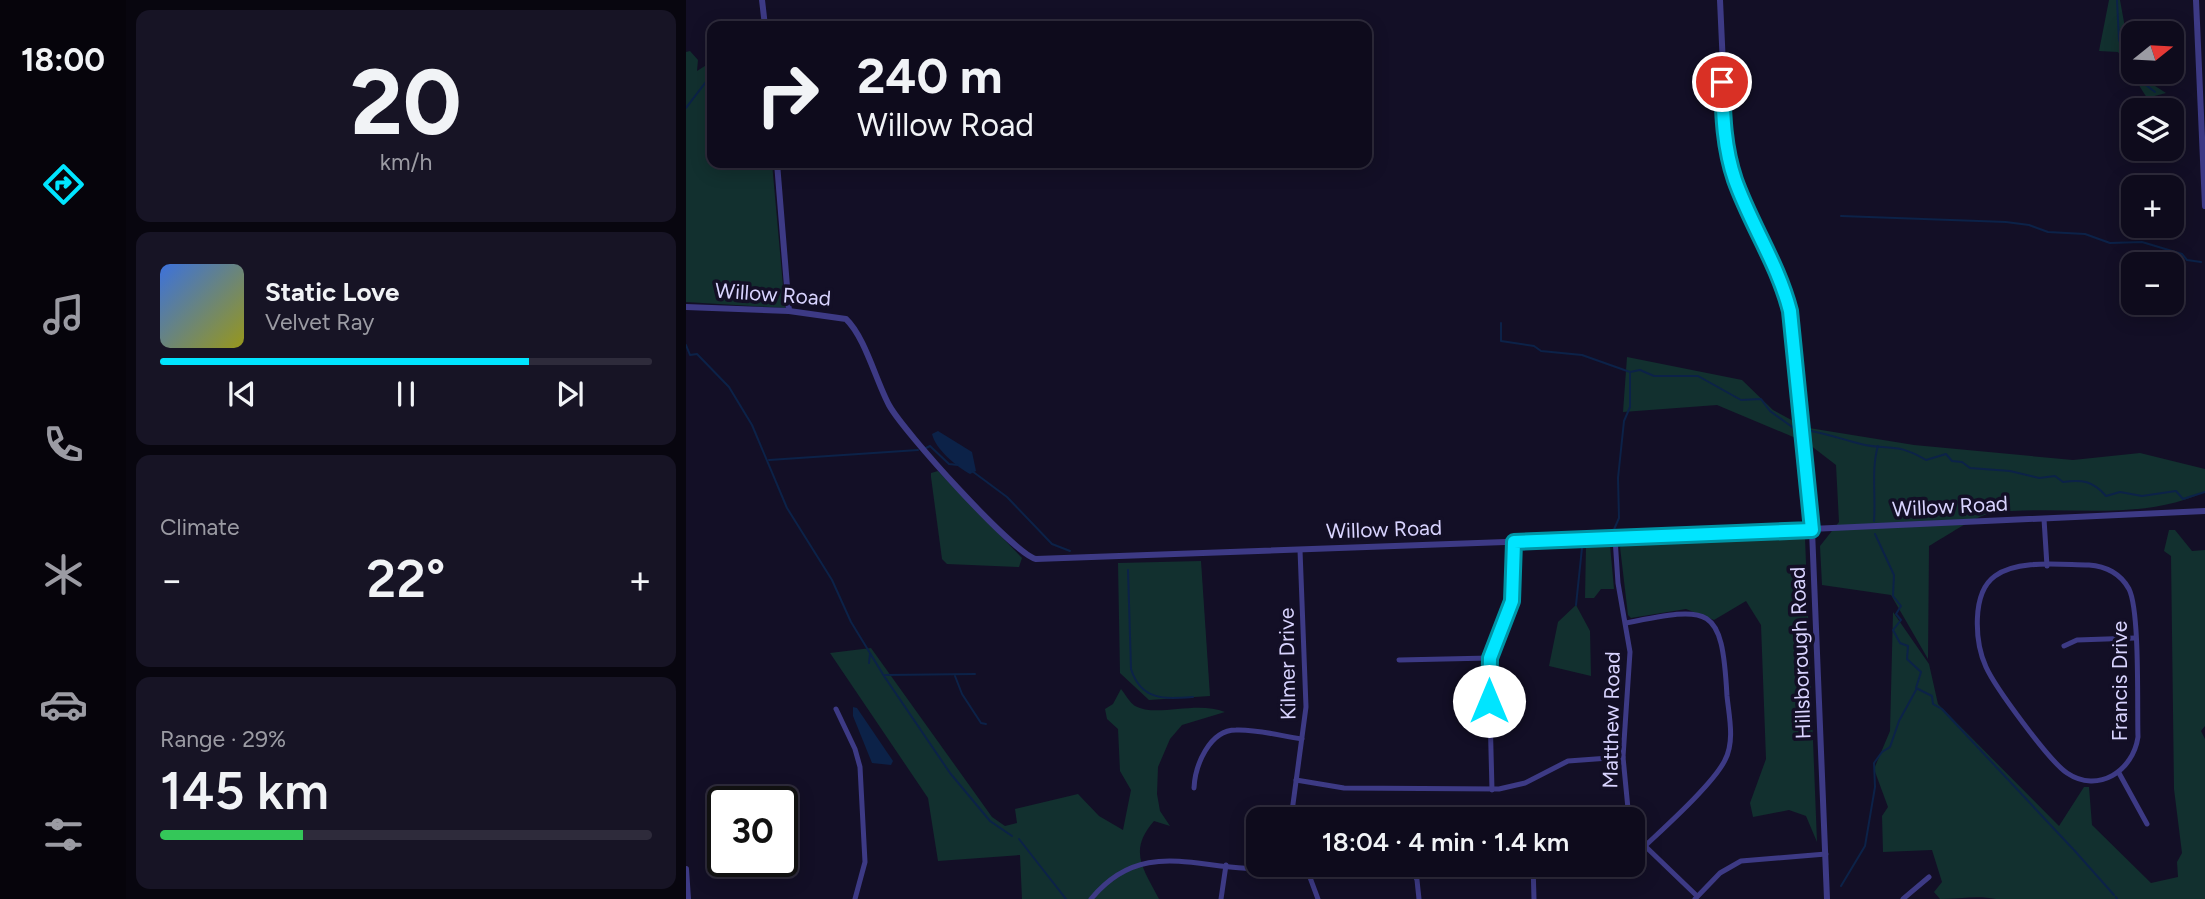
<!DOCTYPE html>
<meta charset="utf-8">
<style>
body{margin:0;font-family:Figtree,sans-serif;background:#171425;color:#f1f3f6;height:100vh;display:flex;flex-direction:column;font-size:26px;white-space:nowrap}
*{box-sizing:border-box;margin:0}
p{font-size:23px;color:#9b9ba3}
.icon{flex:none;width:38px;height:38px;fill:none;stroke:currentColor;stroke-width:2;stroke-linecap:round;stroke-linejoin:round}
.map{position:relative;flex:1;overflow:hidden}
.details{display:flex;flex-direction:column;gap:10px;padding:10px;background:#08060f;width:560px}
.details>*{flex:none}
.hud{position:absolute;left:21px;top:21px;width:665px;height:147px;border-radius:14px;box-shadow:0 4px 18px #0003,0 0 0 2px #2e2b3b;background:#0e0b1c;color:#f1f3f6;overflow:hidden}
.needle{width:46px;rotate:72deg}
.fabs{position:absolute;left:1435px;top:21px;display:grid;gap:14px}
.fabs a{display:grid;place-items:center;width:63px;height:63px;border-radius:14px;background:#0e0b1c;box-shadow:0 4px 18px #0003,0 0 0 2px #2e2b3b;font-size:35px}
.speed{position:absolute;left:21px;top:786px;display:flex;gap:14px;font-size:35px;font-weight:700;text-align:center}
.speed>*{display:grid;place-content:center;width:91px;height:91px;border-radius:50%;background:#0e0b1c;box-shadow:0 4px 18px #0003,0 0 0 2px #2e2b3b;line-height:1}
.speed .limit{border:4px solid #111;border-radius:10px;background:#fff;color:#111}
.pin{position:absolute;display:grid;place-items:center;width:60px;height:60px;color:#fff;margin:-30px;border:4px solid #fff;border-radius:50%;box-shadow:0 2px 7px #0007}
.me{position:absolute;width:77px;margin:-38px;rotate:0deg;stroke-linejoin:round;filter:drop-shadow(0 0 5px #0008)}
.turn{display:flex;align-items:center;gap:24px;height:147px;padding:0 35px;font-size:32px}
.turn .icon{width:91px;height:91px;stroke-width:2.5}
.turn b{display:block;font-size:49px;line-height:60px}
.big{font-size:52px;font-weight:600;line-height:1.1}
.details .tile{flex:1;display:flex;flex-direction:column;justify-content:center;gap:10px;min-width:0;padding:0 24px;border-radius:14px;background:#171425}
.details .dial{align-items:center;gap:0}
.dial b{font-size:91px;line-height:1}
.song{display:flex;align-items:center;gap:21px}
.cover{width:84px;height:84px;border-radius:10px;background:linear-gradient(135deg,hsl(220 70% 55%),hsl(60 70% 35%))}
.played{height:7px;border-radius:4px;background:linear-gradient(90deg,#00e5ff 75%,#2e2b3b 75%)}
.keys{display:flex;justify-content:space-around;direction:ltr}
.heat{display:flex;justify-content:space-between;align-items:center;font-size:38px;direction:ltr}
.charge{height:10px;border-radius:5px;background:linear-gradient(90deg,#34c759 29%,#2e2b3b 0)}
.trip{position:absolute;left:560px;top:807px;width:399px;height:70px;border-radius:14px;background:#0e0b1c;box-shadow:0 4px 18px #0003,0 0 0 2px #2e2b3b;font-weight:600;line-height:70px;text-align:center}
main{display:flex;flex:1;min-height:0}
.tabs{display:flex;flex-direction:column;width:126px;justify-content:space-around;align-items:center;background:#06040b;color:#9b9ba3}
.tabs .icon{width:49px;height:49px}
.tabs .on{color:#00e5ff}
.tabs b{font-size:32px;color:#f1f3f6}
.map>svg:first-child{display:block}
.green{fill:#12302f}
.water{fill:#0c2248}
.lines{fill:none;stroke-linecap:round;stroke-linejoin:round}
.stream{stroke:#0c2248;stroke-width:2}
.minor{stroke:#3d3a85;stroke-width:5}
.tertiary{stroke:#3d3a85;stroke-width:6}
.route-casing{stroke:#0095a6;stroke-width:18}
.route{stroke:#00e5ff;stroke-width:12}
.labels{text-anchor:middle;dominant-baseline:central;stroke-width:7;stroke-linejoin:round;paint-order:stroke}
.street-label{font-size:21px;fill:#d9d4ff;stroke:#130f26}
</style>
<main>
<nav class="tabs">
<b>18:00</b>
<svg class="icon on" aria-label="directions" viewBox="0 0 24 24"><path d="M12 3l9 9-9 9-9-9zM9 14v-3h6M13 9l2 2-2 2"/></svg>
<svg class="icon" aria-label="music" viewBox="0 0 24 24"><path d="M9 18V5l10-2v13"/><circle cx="6" cy="18" r="3"/><circle cx="16" cy="16" r="3"/></svg>
<svg class="icon" aria-label="phone" viewBox="0 0 24 24"><path d="M5 4h4l2 5-3 2q2 4 5 5l2-3 5 2v4C11 20 4 13 5 4z"/></svg>
<svg class="icon" aria-label="climate" viewBox="0 0 24 24"><path d="M12 3v18M4 7l16 10M4 17L20 7"/></svg>
<svg class="icon" aria-label="car" viewBox="0 0 24 24"><path d="M5 17H2v-5l4-1 3-4h7l3 4 3 1v5h-3M9 17h6M6 11h13"/><circle cx="7" cy="17" r="2"/><circle cx="17" cy="17" r="2"/></svg>
<svg class="icon" aria-label="filters" viewBox="0 0 24 24"><path d="M4 7h16M4 17h16"/><circle cx="9" cy="7" r="2"/><circle cx="15" cy="17" r="2"/></svg>
</nav>
<section class="details">
<div class="tile dial"><b>20</b><p>km/h</p></div>
<div class="tile">
<div class="song"><i class="cover"></i><div><b>Static Love</b><p>Velvet Ray</p></div></div>
<div class="played"></div>
<div class="keys"><svg class="icon" aria-label="previous" viewBox="0 0 24 24"><path d="M18 5L8 12l10 7zM5 5v14"/></svg><svg class="icon" aria-label="pause" viewBox="0 0 24 24"><path d="M8 5v14M16 5v14"/></svg><svg class="icon" aria-label="next" viewBox="0 0 24 24"><path d="M6 5l10 7-10 7zM19 5v14"/></svg></div>
</div>
<div class="tile"><p>Climate</p>
<div class="heat"><a>−</a><b class="big">22°</b><a>+</a></div>
</div>
<div class="tile"><p>Range · 29%</p><b class="big">145 km</b><div class="charge"></div></div>
</section>
<div class="map">
<svg width="1519" height="899" viewBox="0 0 1519 899">
<rect width="100%" height="100%" fill="#130f26"/>
<!-- green -->
<g class="green">
<polygon points="1423,0 1434,0 1447,72 1480,93 1461,98 1432,52 1413,51"/>
<polygon points="4,51 12,60 11,71 22,64 26,65 26,163 86,163 99,308 0,302 0,52"/>
<polygon points="262,163 389,163 391,166 263,168"/>
<polygon points="941,357 1056,380 1087,410 1111,423 1112,439 1031,405 937,412"/>
<path d="M1123 428 1228 445 1387 460 1454 453 1519 469V492C1451 523 1377 504 1305 513 1289 516 1259 537 1243 546L1242 659 1205 595 1136 585 1134 546 1153 522 1150 465 1124 445Z"/>
<polygon points="252,471 336,558 333,567 261,564 256,559 245,477 245,473"/>
<path d="M1483 530H1489L1506 551 1519 550V726L1515 731 1519 739V899H1310C1291 895 1274 899 1254 899L1248 892 1256 882 1246 850 1197 852 1196 816 1202 807 1188 769 1204 731 1207 612 1243 664 1252 704 1373 826 1398 787H1403L1406 825 1465 883 1492 877 1491 862 1496 853 1488 789 1485 556 1478 551Z"/>
<polygon points="1096,536 1119,538 1131,842 1120,816 1103,810 1067,817 1064,803 1080,759 1075,625 1060,601 1028,620 1000,609 945,618 942,615 934,547 939,543"/>
<polygon points="924,545 928,589 915,589 908,598 899,598 900,546"/>
<polygon points="515,561 524,696 463,700 434,673 432,563"/>
<polygon points="890,605 904,631 905,676 863,666 872,622"/>
<path d="M185 648 306 817 319 826 331 823 329 809 392 794 413 816 437 830 445 790 434 771 432 729 421 719 419 709 427 704 435 689C439 694 444 703 449 706 471 718 510 700 539 712L496 725 484 739 472 767 471 794 474 811 484 826 468 821C442 851 457 868 473 899H336L334 855 252 861 242 798 144 653Z"/>
</g>
<!-- water -->
<g class="water">
<path d="M252 431 286 452 290 471 284 474C270 466 250 450 246 434Z"/>
<polygon points="167,707 171,708 207,761 205,765 186,763 167,716"/>
</g>
<g class="lines">
<!-- stream -->
<g class="stream">
<polyline points="1431,0 1433,40 1447,75 1469,92"/>
<polyline points="0,108 26,74"/>
<polyline points="1155,216 1320,222 1343,225 1362,232 1399,234 1424,243 1456,242 1496,254 1501,260 1515,262"/>
<polyline points="815,323 815,341 848,346 855,351 896,355 944,372 954,370 968,376 1012,376 1055,400 1075,399 1084,411 1109,429"/>
<polyline points="0,345 4,355 11,354 43,387 66,425 101,508 146,580 165,622 198,676 264,773 304,821 326,836"/>
<path d="M1125 431C1142 434 1158 440 1175 444 1204 451 1210 442 1240 460L1260 454 1266 461 1276 462 1284 468 1324 471 1353 478 1369 476 1377 482C1396 479 1407 481 1420 496L1434 492 1456 496 1490 491 1497 499 1519 492"/>
<polyline points="240,448 244,446 263,464 272,465"/>
<polyline points="83,460 232,450"/>
<polyline points="286,471 321,497 366,544 384,551"/>
<path d="M1188 521C1190 496 1185 469 1192 446"/>
<polyline points="926,534 933,518 932,478 938,421 944,407 944,374"/>
<polyline points="1189,534 1208,575 1207,596 1215,606 1210,614 1215,620 1207,630 1214,643 1222,646 1221,659 1235,672 1230,688 1246,696 1247,704 1256,709 1387,849"/>
<path d="M442 570 445 669C455 701 479 699 507 697"/>
<polyline points="890,605 896,548"/>
<polyline points="183,663 184,654"/>
<polyline points="199,675 289,674"/>
<polyline points="269,676 276,694 295,723 300,724"/>
<polyline points="333,839 380,899"/>
<polyline points="1388,850 1428,895"/>
<polyline points="1155,886 1179,846 1189,787 1188,763 1196,752 1204,747 1213,721 1230,690"/>
<polyline points="1430,897 1431,899"/>
</g>
<!-- minor -->
<g class="minor">
<polyline points="1358,519 1361,566"/>
<polyline points="929,538 932,583 944,652 937,757 943,819"/>
<path d="M1403 565C1420 566 1435 574 1443 589 1454 611 1451 707 1452 737 1447 771 1412 794 1381 773 1363 761 1309 687 1300 667 1289 643 1285 593 1309 576 1332 559 1376 565 1403 565Z"/>
<path d="M940 623C1025 606 1036 604 1041 696 1043 716 1049 741 1039 760 1028 783 979 827 959 846"/>
<polyline points="1378,646 1391,640 1449,638"/>
<polyline points="713,660 804,658"/>
<polyline points="150,709 169,749 174,767 179,862 169,899"/>
<polyline points="1433,773 1461,824"/>
<polyline points="610,780 658,788 813,789 839,783 882,761 937,757"/>
<path d="M508 788C509 766 523 730 550 730 571 729 595 736 616 739"/>
<polyline points="806,790 803,672 804,658 826,601 828,542"/>
<polyline points="605,819 620,707 614,550"/>
<polyline points="947,829 959,846 1011,896"/>
<polyline points="619,864 632,899"/>
<polyline points="847,864 848,899"/>
<polyline points="726,868 731,880 733,899"/>
<path d="M405 899C464 827 531 883 595 864"/>
<polyline points="535,899 540,865"/>
<polyline points="1009,899 1034,873 1055,861 1140,854"/>
<polyline points="1217,899 1243,877"/>
</g>
<!-- tertiary -->
<g class="tertiary">
<polyline points="76,0 79,26"/>
<polyline points="1034,0 1041,153 1054,193 1095,280 1106,323 1126,530 1141,899"/>
<polyline points="1510,0 1519,206"/>
<polyline points="91,163 103,311"/>
<path d="M0 307 103 311 160 319C179 337 190 381 203 405 217 431 328 554 350 559L929 538 1519 511"/>
<polyline points="0,869 2,899"/>
</g>
</g>
<g class="lines">
<!-- route casing -->
<g class="route-casing">
<path id="route" d="M803 701 804 658 826 601 828 542 1126 530 1104 311C1092 264 1065 225 1049 180 1038 148 1037 116 1036 82"/>
</g>
<!-- route -->
<use href="#route" class="route"/>
</g>
<g class="labels">
<!-- street labels -->
<g class="street-label">
<text transform="translate(87 294) rotate(4)">Willow Road</text>
<text transform="translate(1264 506) rotate(-3)">Willow Road</text>
<text transform="translate(698 529) rotate(-2)">Willow Road</text>
<text transform="translate(1114 653) rotate(-92)">Hillsborough Road</text>
<text transform="translate(601 664) rotate(-91)">Kilmer Drive</text>
<text transform="translate(1433 681) rotate(-90)">Francis Drive</text>
<text transform="translate(925 720) rotate(-89)">Matthew Road</text>
</g>
</g>
</svg>
<div class="fabs">
<a><svg class="needle" viewBox="-14 -14 28 28"><path d="M0-13l5 13h-10z" fill="#e53935"/><path d="M0 13l5-13h-10z" fill="#9b9ba3"/></svg></a>
<a><svg class="icon" aria-label="layers" viewBox="0 0 24 24"><path d="M12 4l9 5-9 5-9-5zM3 14l9 5 9-5"/></svg></a>
<a>+</a>
<a>−</a>
</div>
<div class="speed"><div class="limit">30</div></div>
<div class="pin" style="left:1036px;top:82px;background:#d93025"><svg class="icon" aria-label="arrive" viewBox="0 0 24 24"><path d="M6 21V4h12l-3 4 3 4H6"/></svg></div>
<svg class="me" style="left:803px;top:701px" viewBox="-20 -20 40 40"><circle r="19" fill="#fff"/><path d="M0-13L10 11 0 6-10 11z" fill="#00e5ff"/></svg>
<div class="trip">18:04 · 4 min · 1.4 km</div>
<div class="hud">
<div class="turn"><svg class="icon" aria-label="right" viewBox="0 0 24 24"><path d="M7 20v-9h11M14 6l5 5-5 5"/></svg><div><b>240 m</b>Willow Road</div></div>
</div>
</div>
</main>
